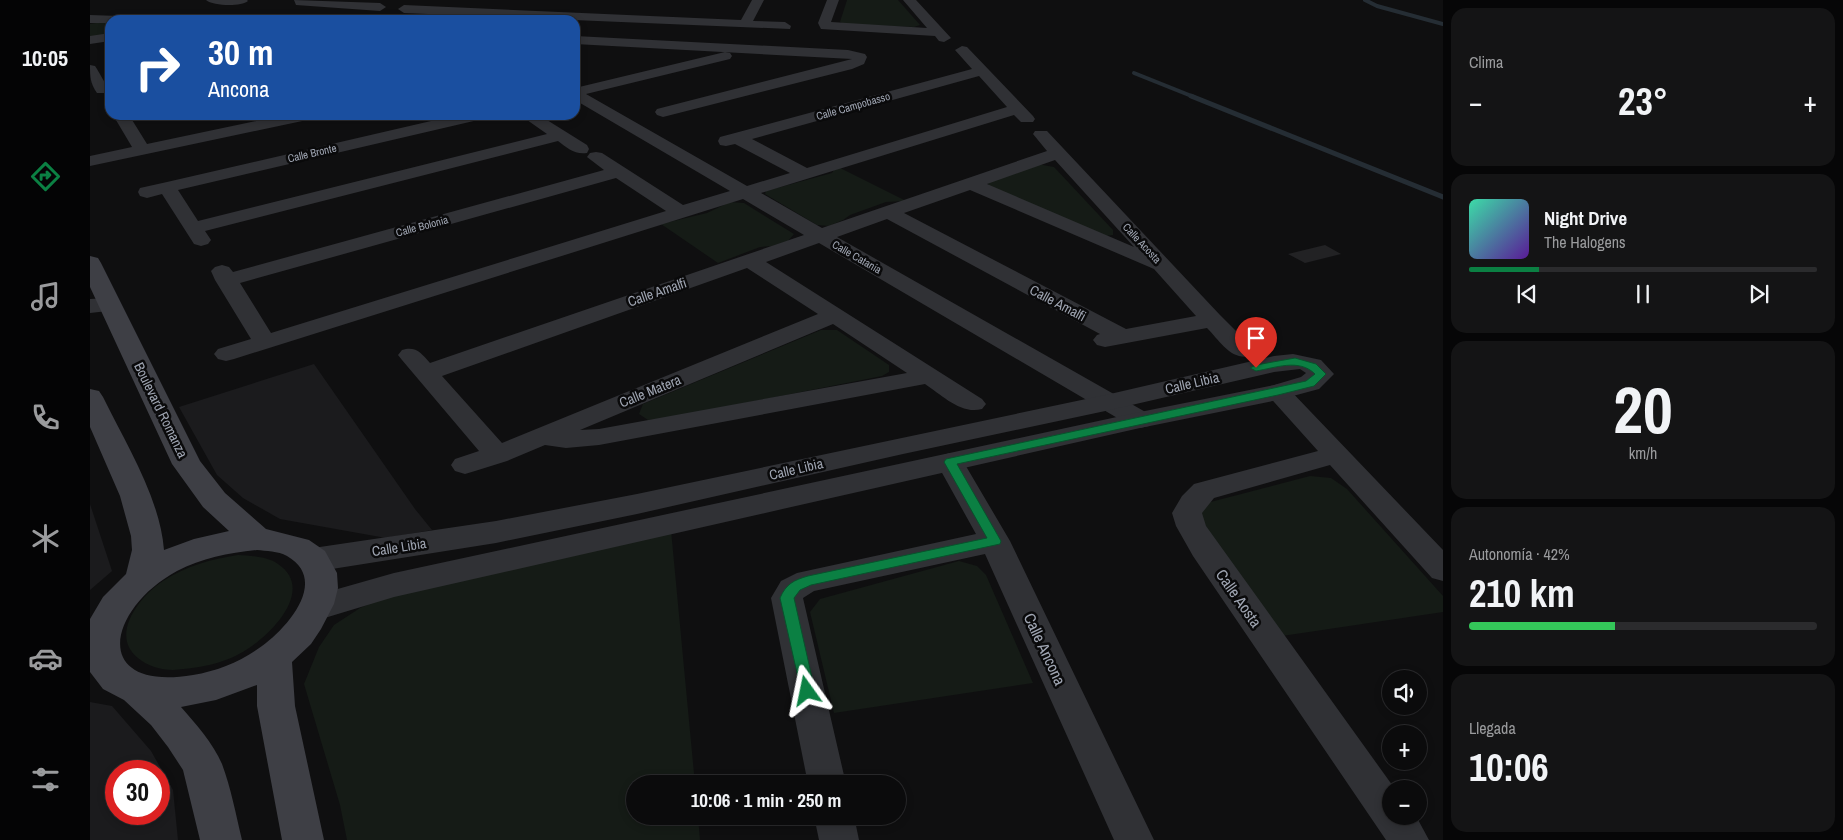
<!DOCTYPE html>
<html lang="es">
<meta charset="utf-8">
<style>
body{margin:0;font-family:"Archivo Narrow",sans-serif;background:#141415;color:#f1f3f6;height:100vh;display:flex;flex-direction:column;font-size:19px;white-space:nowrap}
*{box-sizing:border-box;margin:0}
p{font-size:16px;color:#9a9b9d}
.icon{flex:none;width:28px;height:28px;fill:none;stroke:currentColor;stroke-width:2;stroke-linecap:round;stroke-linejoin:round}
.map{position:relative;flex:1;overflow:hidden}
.sheet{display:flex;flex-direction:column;gap:8px;padding:8px;background:#060607;width:400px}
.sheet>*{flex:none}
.top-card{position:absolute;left:15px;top:15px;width:475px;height:105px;border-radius:15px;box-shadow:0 2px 8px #0003,0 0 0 1px #2b2b2d;background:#1a4fa0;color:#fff;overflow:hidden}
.fabs{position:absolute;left:1292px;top:670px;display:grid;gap:10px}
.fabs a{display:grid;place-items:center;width:45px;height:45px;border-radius:50%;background:#0b0b0c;box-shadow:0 2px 8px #0003,0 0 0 1px #2b2b2d;font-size:25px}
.speed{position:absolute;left:15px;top:760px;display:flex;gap:10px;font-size:25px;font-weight:700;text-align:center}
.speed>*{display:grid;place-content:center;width:65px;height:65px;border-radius:50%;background:#0b0b0c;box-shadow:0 2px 8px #0003,0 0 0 1px #2b2b2d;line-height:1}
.speed .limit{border:8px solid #d22;background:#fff;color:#111}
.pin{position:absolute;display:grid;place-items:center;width:42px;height:42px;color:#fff;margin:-51px -21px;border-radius:50% 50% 50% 0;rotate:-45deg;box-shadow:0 0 5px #0007}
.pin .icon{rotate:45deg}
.me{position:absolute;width:55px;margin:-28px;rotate:348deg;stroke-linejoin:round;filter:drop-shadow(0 0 4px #0008)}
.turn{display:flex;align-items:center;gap:18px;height:105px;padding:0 20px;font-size:22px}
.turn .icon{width:65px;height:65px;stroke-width:2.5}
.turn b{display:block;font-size:35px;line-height:42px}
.big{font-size:38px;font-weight:700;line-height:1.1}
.sheet .widget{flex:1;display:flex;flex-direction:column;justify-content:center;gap:8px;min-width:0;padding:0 18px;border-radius:15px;background:#141415}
.sheet .dial{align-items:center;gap:0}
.dial b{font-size:65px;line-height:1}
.song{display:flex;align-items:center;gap:15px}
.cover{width:60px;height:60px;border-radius:8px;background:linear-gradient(135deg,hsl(160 70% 55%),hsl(270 70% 35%))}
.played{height:5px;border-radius:2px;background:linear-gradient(90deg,#0b8043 20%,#2b2b2d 20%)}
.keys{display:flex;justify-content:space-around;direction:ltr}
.heat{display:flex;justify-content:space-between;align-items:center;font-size:28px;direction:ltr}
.charge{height:8px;border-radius:4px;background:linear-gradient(90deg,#34c759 42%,#2b2b2d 0)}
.trip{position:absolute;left:536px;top:775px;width:280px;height:50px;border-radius:25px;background:#0b0b0c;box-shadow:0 2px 8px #0003,0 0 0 1px #2b2b2d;font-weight:700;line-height:50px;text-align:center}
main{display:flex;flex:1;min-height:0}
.dock{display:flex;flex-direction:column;width:90px;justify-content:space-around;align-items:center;background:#040405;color:#9a9b9d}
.dock .icon{width:35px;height:35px}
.dock .current{color:#0b8043}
.dock b{font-size:22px;color:#f1f3f6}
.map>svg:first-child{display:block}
.built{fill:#1b1b1d;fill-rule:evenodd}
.green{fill:#151b16}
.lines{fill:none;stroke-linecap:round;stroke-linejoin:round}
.stream-far1{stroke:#252d34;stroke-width:4}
.stream{stroke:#252d34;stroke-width:5}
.building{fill:#222224}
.minor{fill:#303135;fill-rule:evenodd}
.tertiary{fill:#303135;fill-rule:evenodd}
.secondary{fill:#3e3f45;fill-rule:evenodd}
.route{fill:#0b8043;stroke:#07532c}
.labels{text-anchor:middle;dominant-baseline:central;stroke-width:5;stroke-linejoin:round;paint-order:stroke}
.far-street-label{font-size:11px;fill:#9fa5b2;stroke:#0a0a0b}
.street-label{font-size:14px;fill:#9fa5b2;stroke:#0a0a0b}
.near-street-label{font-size:16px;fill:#9fa5b2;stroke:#0a0a0b}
</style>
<main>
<nav class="dock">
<b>10:05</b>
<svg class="icon current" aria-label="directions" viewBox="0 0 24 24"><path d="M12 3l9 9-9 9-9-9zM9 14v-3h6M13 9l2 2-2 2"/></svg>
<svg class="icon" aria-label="music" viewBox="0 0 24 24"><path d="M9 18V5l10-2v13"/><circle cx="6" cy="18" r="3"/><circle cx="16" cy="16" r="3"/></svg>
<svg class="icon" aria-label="phone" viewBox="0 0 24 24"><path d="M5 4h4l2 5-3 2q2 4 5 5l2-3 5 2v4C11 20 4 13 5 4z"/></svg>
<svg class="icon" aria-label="climate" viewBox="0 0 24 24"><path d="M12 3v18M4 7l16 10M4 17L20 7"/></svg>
<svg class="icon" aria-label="car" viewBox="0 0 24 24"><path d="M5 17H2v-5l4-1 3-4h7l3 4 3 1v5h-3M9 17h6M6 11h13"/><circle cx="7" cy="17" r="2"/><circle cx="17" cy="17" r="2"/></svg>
<svg class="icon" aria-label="filters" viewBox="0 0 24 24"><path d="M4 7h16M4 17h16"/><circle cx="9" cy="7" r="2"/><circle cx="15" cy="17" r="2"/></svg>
</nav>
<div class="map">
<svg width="1353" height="840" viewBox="0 0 1353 840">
<rect width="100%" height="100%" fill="#0f0f10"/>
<!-- built -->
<g class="built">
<polygon points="224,364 325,509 342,530 296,538 190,519 153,498 127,475 89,407"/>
<polygon points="0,504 22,571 0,590"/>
<path d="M0 702 22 706 61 751 83 790 88 840H0ZM26 771H69V814H26Z"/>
</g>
<!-- green -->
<g class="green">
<polygon points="757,0 808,0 830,25 824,27 754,24 750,22"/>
<polygon points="12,22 20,22 20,35 0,38 0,24"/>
<polygon points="947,164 964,167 1023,230 1023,235 1016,236 899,186 898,182"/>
<polygon points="750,168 816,201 796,202 760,215 753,220 739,226 727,225 675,194 676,191 742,173 744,170"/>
<polygon points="640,202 654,203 704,234 698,241 682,246 670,247 628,263 571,224 617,213"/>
<polygon points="731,330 747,330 799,365 799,372 792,376 574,419 558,420 549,414 553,404"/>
<polygon points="1220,476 1241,478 1257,489 1353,596 1353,612 1192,636 1104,515 1109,505"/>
<polygon points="581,530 605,784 545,784 545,816 608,816 610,840 257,840 250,805 214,684 229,647 244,625 270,608 296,596"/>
<path d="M148 555C161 556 177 556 188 564 224 588 185 630 162 646 139 663 111 668 83 670 71 670 57 666 48 658 19 635 50 596 73 581 96 566 121 559 148 555Z"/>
<polygon points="869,561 887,566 896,575 943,683 744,713 720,612 730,599"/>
</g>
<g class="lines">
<!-- stream-far1 -->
<g class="stream-far1">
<polyline points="1275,0 1287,6 1353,24"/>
<polyline points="1044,73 1104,97"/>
</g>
<!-- stream -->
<polyline class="stream" points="1101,96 1353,197"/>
</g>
<!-- building -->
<polygon class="building" points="1235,245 1251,254 1215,263 1198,254"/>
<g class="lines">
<!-- minor -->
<g class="minor">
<path d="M116 0H157L158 1C151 7 123 6 116 0Z"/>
<polygon points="204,0 290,3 296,7 290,11 206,5"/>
<polygon points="662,0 674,0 663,21 695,22 701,26 700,29 314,13 308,9 314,5 651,20"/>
<polygon points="737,0 749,0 741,22 837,28 813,0 826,0 861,38 854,42 849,41 845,36 731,29 728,23"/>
<polygon points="0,15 29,16 35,20 20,20 20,23 0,23"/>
<polygon points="20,33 20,41 0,44 0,36"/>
<polygon points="485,36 758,50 775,54 777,57 774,64 762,69 573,117 567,115 565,112 567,109 762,59 485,44"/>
<path d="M872 46 877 47 943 116 945 119 943 122H931L924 115 671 193 732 228 957 151 943 134 945 131H957L1130 315 1161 346 1165 351 1161 356C1141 361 1130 341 1117 328L1015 347 1007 345 1003 340 1007 335 1010 334 797 219 747 237 1059 414 1063 420 1059 426 1050 428 1041 426 729 243 676 262 892 399 896 404 892 409C871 415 852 395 835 384L509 445 476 448 455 445 417 461 385 471 375 474 365 471 361 465 365 459 389 451 312 360 308 355 312 350C326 346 331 353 340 363L714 235 653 199 144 359 136 361 128 359 124 354 128 349 161 339 125 280 121 271 125 267 132 265 139 267 143 272 514 170 497 157 500 153 506 152 512 153 593 205 640 191 485 100V88L635 52 640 53 642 56 640 59 496 94 657 186 700 173 645 144 636 146 630 145 628 141 630 137 882 69 865 50ZM889 76 917 107 717 168 662 139ZM965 160 1044 247 897 184ZM526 178 576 211 181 333 150 283ZM880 190 1064 269 1106 316 1036 329 814 213ZM657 268 728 314 412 443 352 376ZM743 324 817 373 509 429 490 430Z"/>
<path d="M0 65 5 66 7 69 19 90 17 93H7C0 83 0 76 0 65Z"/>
<polygon points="23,115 39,115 57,144 195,115 225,115 223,118 217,120 0,166 0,156 42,147"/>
<path d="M367 115H396L394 118 388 120 88 190 108 221 457 134 430 115H449L497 145 499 149 497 153C485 155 477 148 468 141L115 231 121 240 118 244 111 246 104 244 72 194 57 198 50 196 48 192 50 188 77 182Z"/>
<polygon points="19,298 27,300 30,305 27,310 0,313 0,299"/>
<polygon points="1188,384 1197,387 1353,550 1353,581 1342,578 1240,465 1124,498 1112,513 1116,526 1305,789 1301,789 1301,816 1326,816 1339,840 1296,840 1103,556 1086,526 1082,513 1092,496 1104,484 1228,451 1175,392 1179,387"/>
<polygon points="860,453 870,456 920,541 1064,840 1024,840 895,554 724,591 713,598 756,784 718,784 681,598 691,581 707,573 886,534 846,462 850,456"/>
<polygon points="724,816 764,816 769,840 729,840"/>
</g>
<!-- tertiary -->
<polygon class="tertiary" points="1203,354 1231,360 1244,374 1229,389 1188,400 1050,428 304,597 228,620 216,616 211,607 216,598 304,573 1050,412 1184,385 1211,377 1216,373 1210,369 1184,372 1020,410 813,454 547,514 406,543 223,572 211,568 207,560 211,552 223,548 406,521 547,494 1020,394 1184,356"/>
<!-- secondary -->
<path class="secondary" d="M0 256 8 258 11 263 110 461 135 493 176 529 219 540 235 551 247 573 248 588 244 604 231 629 221 644 202 662 205 706 234 840H192L167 706V685L126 700 91 707C106 724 123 743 132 764 141 788 146 815 152 840H110L93 770 78 747 61 725 34 700 13 689 0 672V619L13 597 36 574 42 550 41 536 30 496 0 427V389L9 391 13 397C36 444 70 498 74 550L104 539 139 531 113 507 82 464 0 287ZM167 550C176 551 188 551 197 556 239 580 198 627 172 646 152 661 128 671 103 675 0 692 17 609 87 571 112 558 139 553 167 550Z"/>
</g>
<!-- route -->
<path class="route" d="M1205 358 1226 364 1236 374 1224 386 1188 395 867 464 911 541 910 544 721 585 710 590 704 598 725 691 723 695 717 697 712 695 690 598C696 584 704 580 718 576L897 538 854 462 856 459 1216 381 1225 374C1209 358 1185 368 1166 371L1160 368 1166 365Z"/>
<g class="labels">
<!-- far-street labels -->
<g class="far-street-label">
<text transform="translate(763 106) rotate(-16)">Calle Campobasso</text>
<text transform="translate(222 153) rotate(-13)">Calle Bronte</text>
<text transform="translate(332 226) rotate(-15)">Calle Bolonia</text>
<text transform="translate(1052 243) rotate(47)">Calle Acosta</text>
<text transform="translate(767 257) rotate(30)">Calle Catania</text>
</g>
<!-- street labels -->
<g class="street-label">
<text transform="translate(567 292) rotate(-19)">Calle Amalfi</text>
<text transform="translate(968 303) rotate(28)">Calle Amalfi</text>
<text transform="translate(1102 383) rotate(-13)">Calle Libia</text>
<text transform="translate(560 391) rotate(-22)">Calle Matera</text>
<text transform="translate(71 410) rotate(64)">Boulevard Romanza</text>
<text transform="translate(706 469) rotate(-13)">Calle Libia</text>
<text transform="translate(309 547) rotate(-9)">Calle Libia</text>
</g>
<!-- near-street labels -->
<g class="near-street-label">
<text transform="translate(1149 598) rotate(55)">Calle Aosta</text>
<text transform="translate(955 649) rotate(65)">Calle Ancona</text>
</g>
</g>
</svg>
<div class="fabs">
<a><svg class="icon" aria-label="sound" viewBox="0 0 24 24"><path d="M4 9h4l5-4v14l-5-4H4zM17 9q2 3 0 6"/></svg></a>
<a>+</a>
<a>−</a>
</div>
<div class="speed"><div class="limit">30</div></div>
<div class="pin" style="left:1166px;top:368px;background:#d93025"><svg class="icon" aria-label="arrive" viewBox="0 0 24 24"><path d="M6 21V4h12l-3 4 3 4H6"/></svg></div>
<svg class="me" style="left:717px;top:691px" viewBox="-20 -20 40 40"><path d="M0-17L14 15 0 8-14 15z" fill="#0b8043" stroke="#fff" stroke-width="4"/></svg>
<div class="trip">10:06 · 1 min · 250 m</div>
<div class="top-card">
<div class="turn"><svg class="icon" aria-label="right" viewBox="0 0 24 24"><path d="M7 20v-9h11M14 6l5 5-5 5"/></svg><div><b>30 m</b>Ancona</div></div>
</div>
</div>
<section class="sheet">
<div class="widget"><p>Clima</p>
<div class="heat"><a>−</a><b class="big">23°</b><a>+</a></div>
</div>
<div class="widget">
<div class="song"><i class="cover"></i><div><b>Night Drive</b><p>The Halogens</p></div></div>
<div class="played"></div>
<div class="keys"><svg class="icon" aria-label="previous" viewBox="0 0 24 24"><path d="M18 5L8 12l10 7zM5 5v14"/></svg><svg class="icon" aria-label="pause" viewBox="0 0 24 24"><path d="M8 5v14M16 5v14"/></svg><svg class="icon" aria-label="next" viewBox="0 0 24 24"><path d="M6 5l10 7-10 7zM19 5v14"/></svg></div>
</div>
<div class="widget dial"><b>20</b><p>km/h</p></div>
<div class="widget"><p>Autonomía · 42%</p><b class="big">210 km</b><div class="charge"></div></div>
<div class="widget"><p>Llegada</p><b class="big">10:06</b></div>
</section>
</main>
